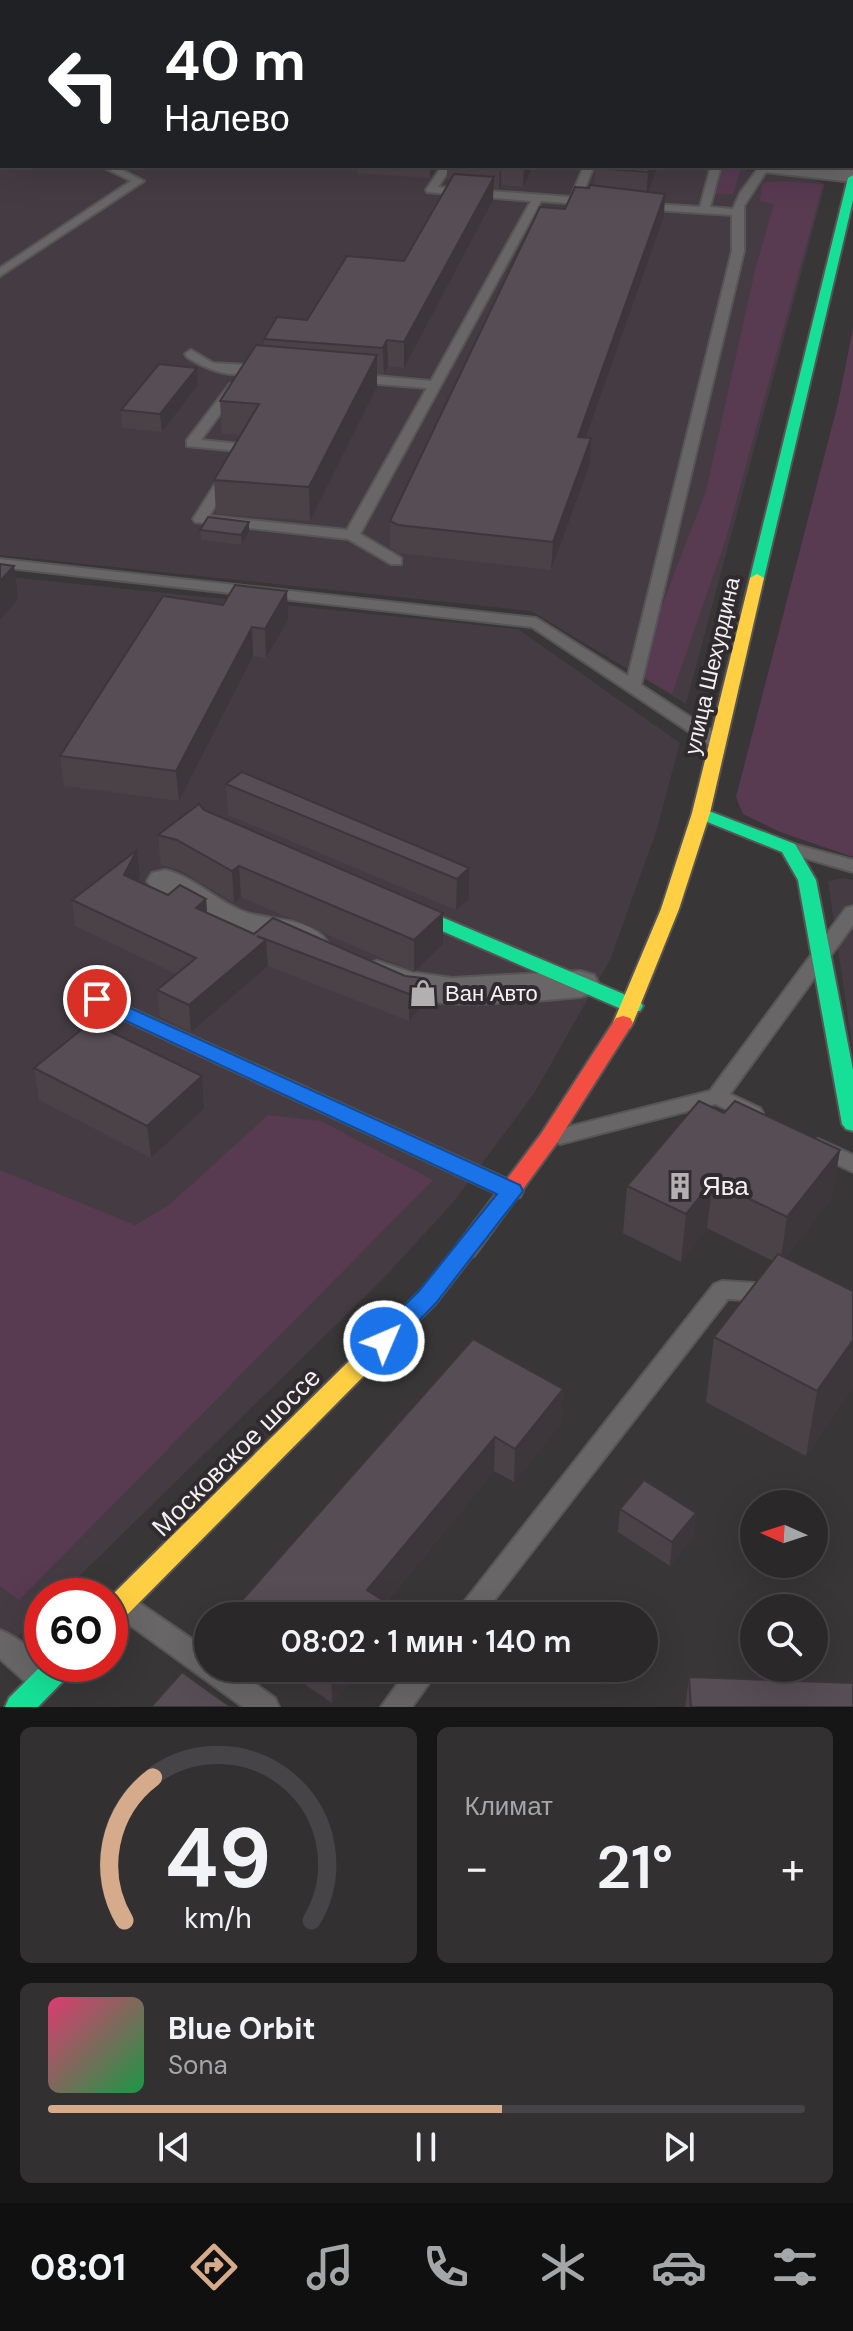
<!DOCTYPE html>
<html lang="ru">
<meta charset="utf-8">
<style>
body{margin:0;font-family:"DM Sans",sans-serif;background:#323031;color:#f1f3f6;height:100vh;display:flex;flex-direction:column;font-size:30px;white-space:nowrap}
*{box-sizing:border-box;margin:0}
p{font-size:26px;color:#a5a6a8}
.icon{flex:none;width:44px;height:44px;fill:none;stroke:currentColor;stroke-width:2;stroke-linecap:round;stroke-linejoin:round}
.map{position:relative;height:1707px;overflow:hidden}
.panel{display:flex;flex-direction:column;gap:20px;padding:20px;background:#171617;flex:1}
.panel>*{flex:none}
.hud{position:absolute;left:0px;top:0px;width:854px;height:168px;box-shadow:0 8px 32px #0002,0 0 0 2px #464446;background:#202124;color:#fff;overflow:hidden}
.needle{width:52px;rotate:273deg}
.controls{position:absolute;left:740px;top:1490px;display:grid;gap:16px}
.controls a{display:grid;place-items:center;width:88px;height:88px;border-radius:50%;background:#2a2829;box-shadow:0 8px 32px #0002,0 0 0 2px #464446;font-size:40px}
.speed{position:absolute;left:24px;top:1578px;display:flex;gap:16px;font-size:40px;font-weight:700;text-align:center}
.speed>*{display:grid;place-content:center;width:104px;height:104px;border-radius:50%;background:#2a2829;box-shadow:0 8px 32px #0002,0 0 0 2px #464446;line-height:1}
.speed .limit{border:12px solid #d22;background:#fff;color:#111}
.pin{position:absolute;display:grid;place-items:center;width:68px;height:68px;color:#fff;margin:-34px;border:4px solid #fff;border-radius:50%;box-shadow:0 2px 8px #0007}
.me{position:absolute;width:88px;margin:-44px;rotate:45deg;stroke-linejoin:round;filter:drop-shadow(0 0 6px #0008)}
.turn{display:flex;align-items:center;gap:28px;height:168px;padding:0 32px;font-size:36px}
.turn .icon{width:104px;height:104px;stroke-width:2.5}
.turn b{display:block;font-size:56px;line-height:68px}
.big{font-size:60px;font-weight:600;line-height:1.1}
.panel .tile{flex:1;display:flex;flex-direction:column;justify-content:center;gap:12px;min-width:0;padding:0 28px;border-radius:12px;background:#323031}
.panel .dial{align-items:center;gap:0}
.dial svg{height:208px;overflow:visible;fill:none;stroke:#464446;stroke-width:7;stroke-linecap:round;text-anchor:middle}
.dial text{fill:#f1f3f6;stroke:none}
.song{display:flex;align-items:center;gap:24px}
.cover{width:96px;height:96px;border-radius:12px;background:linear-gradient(135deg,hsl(340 70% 55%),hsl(140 70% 35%))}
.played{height:8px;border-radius:4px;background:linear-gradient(90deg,#d6ab8b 60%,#464446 60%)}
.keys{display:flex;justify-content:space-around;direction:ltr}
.heat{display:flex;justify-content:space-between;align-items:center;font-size:44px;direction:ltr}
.panel .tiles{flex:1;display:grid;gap:20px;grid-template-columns:1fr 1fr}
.tile:last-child{grid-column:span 2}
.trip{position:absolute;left:194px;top:1602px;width:464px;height:80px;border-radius:40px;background:#2a2829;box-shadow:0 8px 32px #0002,0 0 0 2px #464446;font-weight:600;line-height:80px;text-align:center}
.dock{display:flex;height:128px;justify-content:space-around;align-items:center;background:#111010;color:#a5a6a8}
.dock .icon{width:56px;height:56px}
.dock .selected{color:#d6ab8b}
.dock b{font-size:36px;color:#f1f3f6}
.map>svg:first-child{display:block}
.built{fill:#443c42}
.green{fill:#583a51}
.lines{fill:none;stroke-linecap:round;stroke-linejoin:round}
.lane-casing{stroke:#575556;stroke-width:4}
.street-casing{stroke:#575556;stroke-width:4}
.fast-casing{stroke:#575556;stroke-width:4}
.slow-casing{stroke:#575556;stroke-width:4}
.jam-casing{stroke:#575556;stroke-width:4}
.lane{fill:#686667;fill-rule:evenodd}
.street{fill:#686667;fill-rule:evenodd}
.fast{fill:#16e098;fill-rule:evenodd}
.slow{fill:#ffcf43;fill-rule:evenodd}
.jam{fill:#f24e42;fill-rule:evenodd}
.wall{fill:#4b4248}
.shaded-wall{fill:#3d363b}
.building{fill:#574d54;stroke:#3d363b;stroke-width:2}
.route{fill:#1a73e8;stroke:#114b97;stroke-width:2}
.labels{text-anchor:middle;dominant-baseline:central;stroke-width:8;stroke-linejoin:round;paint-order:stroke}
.street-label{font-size:22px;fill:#f4f1f3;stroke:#2f2b2e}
.poi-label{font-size:22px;fill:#f4f1f3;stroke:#2f2b2e;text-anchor:start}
.near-poi-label{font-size:26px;fill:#f4f1f3;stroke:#2f2b2e;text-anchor:start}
.near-street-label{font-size:26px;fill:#f4f1f3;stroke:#2f2b2e}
</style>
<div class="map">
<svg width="853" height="1707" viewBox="0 0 853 1707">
<rect width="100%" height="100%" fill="#383637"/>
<!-- built -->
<g class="built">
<polygon points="0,90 2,166 748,166 747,171 808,178 825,184 686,704 531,611 0,555"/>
<polygon points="0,576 518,629 680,743 656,832 610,960 535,1092 455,1200 383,1279 59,1596 42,1596 42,1613 0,1654"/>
<polygon points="844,878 853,880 853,1051 828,881"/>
</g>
<!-- green -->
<g class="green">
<polygon points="722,166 742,166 733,194 711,194"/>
<polygon points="777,181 823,184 725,542 672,694 636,673 706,491 755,270 774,204 760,201 762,183"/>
<polygon points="853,329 853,857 780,832 743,814 736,797 838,403"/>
<polygon points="268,1115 321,1121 433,1180 19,1600 0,1586 0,1170 135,1225 169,1205"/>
</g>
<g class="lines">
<!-- lane casing -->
<g class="lane-casing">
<g id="lane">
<polygon points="447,0 458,0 460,2 449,2"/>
<rect x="728" y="0" width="8" height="2"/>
<polygon points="101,166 114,166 144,181 0,276 0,268 131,181"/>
<polygon points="442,166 452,166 438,187 571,197 584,166 594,166 581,198 595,202 590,205 541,201 360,534 401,558 401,564 391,564 348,539 195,522 193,519 219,478 226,474 233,478 209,516 347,530 427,388 354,382 348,378 354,374 431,381 531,201 427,192 426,190"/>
<polygon points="711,166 721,166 710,207 733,209 740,193 760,166 769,167 744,206 744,251 641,685 724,739 726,743 724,747 712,747 532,627 0,567 0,559 536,618 628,676 732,251 732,215 640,209 635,206 640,203 700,207"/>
<path d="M191 350 213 363 248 365 254 369C235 382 204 368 187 357L185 354Z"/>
<polygon points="234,383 240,387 201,440 251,445 253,448 245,460 235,460 233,457 237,451 187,446 187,440 230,384"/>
<polygon points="790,843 853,860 853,872 784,852 781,848"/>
<polygon points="853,906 853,925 730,1094 760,1108 763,1113 760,1118 746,1118 715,1104 560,1144 552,1141 549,1136 552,1131 710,1091 846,908"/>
<polygon points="97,993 520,1185 523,1191 520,1197 512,1199 504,1197 90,1004 87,999"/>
<polygon points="818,1139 853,1155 853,1172 810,1152 807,1147 810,1142"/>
<polygon points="722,1281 774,1284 782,1287 786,1293 782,1299 774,1302 728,1299 482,1616 453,1616 714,1284"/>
<polygon points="129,1598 138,1602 208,1650 208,1668 233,1668 275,1698 279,1707 243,1707 120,1618 116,1610 120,1602"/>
<path d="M0 1630C19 1637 45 1659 53 1676L49 1685 39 1689 29 1685 0 1659Z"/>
<polygon points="409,1668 440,1668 412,1707 381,1707"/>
</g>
</g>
<!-- street casing -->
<g class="street-casing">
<g id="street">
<rect x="796" y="0" width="16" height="2"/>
<polygon points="754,166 853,170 853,182 764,172"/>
<path d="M165 870C194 877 215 900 242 911 269 922 310 915 328 943L322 952 309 955 273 941 219 929 152 889 147 881 152 873Z"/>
<path d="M377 961 410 972 452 978 580 971 594 975 599 984 594 993 580 997C533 1001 386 1018 358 974L363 965Z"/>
</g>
</g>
<!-- fast casing -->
<g class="fast-casing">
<g id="fast">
<polygon points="370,0 379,0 380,2 371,2"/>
<rect x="852" y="46" width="1" height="6"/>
<polygon points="853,175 853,200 764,578 757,582 750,578 848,178"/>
<polygon points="701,808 795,844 816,880 853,1070 853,1131 846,1129 842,1124 798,880 782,852 695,817 692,813"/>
<polygon points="387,894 640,1001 643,1006 640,1011 626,1011 380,904 378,900"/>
<polygon points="43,1664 75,1664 71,1673 38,1707 5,1707 9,1698"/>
</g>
</g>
<!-- slow casing -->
<g class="slow-casing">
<g id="slow">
<polygon points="757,574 764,578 710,813 679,909 633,1023 630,1028 616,1028 613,1023 661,909 692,813 750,578"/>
<polygon points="466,1242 474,1244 477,1250 436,1303 119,1623 110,1627 110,1597 420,1291 458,1244"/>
</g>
</g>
<!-- jam casing -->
<g class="jam-casing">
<polygon id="jam" points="623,1016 630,1018 633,1023 556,1144 474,1256 466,1258 458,1256 455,1250 458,1244 541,1134 616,1018"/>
</g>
<!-- lane -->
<use href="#lane" class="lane"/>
<!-- street -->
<use href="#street" class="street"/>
<!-- fast -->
<use href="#fast" class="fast"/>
<!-- slow -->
<use href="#slow" class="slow"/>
<!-- jam -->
<use href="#jam" class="jam"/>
</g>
<!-- wall -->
<g class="wall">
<polygon points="0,0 339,0 339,2 2,2 2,17 0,17"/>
<polygon points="585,0 657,0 656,2 585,2"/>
<polygon points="745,0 783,0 782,2 745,2"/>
<polygon points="357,166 438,166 430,178 357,173"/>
<polygon points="447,166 533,166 523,187 501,185 499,189 493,188 493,200 404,368 388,366 384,374 377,374 377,387 310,521 216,514 214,480 240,435 222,434 220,401 264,346 264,339 307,320 404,261 451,180 447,179"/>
<polygon points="596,166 658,166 649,192 664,216 586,438 591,438 590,464 551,570 398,553 390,548 390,521 565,209 589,188 594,186"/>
<polygon points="197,368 198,385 162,432 122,428 121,410"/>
<polygon points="249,522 249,531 242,545 201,540 200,530"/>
<polygon points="163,596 288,620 266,658 253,656 179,801 64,786 60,756"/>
<polygon points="226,784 469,868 469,899 456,910 228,815"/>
<polygon points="158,835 443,913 443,944 414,972 241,897 234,903 180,870 161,865"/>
<polygon points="137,850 140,876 137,881 168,895 206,899 207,913 254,934 405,976 423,978 423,1005 409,1021 268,966 191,1032 160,1017 157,990 176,974 75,926 72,900"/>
<polygon points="34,1068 204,1109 151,1158 39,1100"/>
<polygon points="724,1113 840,1150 832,1197 785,1258 853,1291 853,1387 806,1456 706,1402 714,1337 773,1261 707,1228 681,1262 623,1233 627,1186"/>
<polygon points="563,1389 561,1423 514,1482 494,1471 386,1602 387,1616 237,1616 236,1607"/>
<polygon points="620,1509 696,1513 693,1536 670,1566 618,1532"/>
<polygon points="281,1668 361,1668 332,1703"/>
<polygon points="689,1677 853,1707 685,1707"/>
</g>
<!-- shaded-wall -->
<g class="shaded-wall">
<polygon points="289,0 339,0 339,2 275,2"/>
<polygon points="430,166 438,166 430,178"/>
<polygon points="500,166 501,166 501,185 499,189"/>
<polygon points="524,166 533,166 523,187"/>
<polygon points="650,166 658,166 646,199 648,172"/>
<polygon points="494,177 493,200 404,368 404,342"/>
<polygon points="665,194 664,216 577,463 578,437"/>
<polygon points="387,340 388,366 384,374 383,348"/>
<polygon points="377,355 377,387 310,521 309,487"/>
<polygon points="197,368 198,385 162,432 160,414"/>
<polygon points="591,438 590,464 551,570 553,542"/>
<polygon points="249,522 249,531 242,545 241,535"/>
<polygon points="14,566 18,599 0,620 0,581"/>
<polygon points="287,591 288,620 266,658 265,629"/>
<polygon points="252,627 253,656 179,801 176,771"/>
<polygon points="137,850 140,876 127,902 124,875"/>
<polygon points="239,866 241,897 234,903 232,871"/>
<polygon points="469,868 469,899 456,910 457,879"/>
<polygon points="206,899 208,926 196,908"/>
<polygon points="443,913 443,944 414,972 414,940"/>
<polygon points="266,940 268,966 191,1032 189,1005"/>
<polygon points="423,978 423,1005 409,1021 409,994"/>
<polygon points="202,1076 204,1109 151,1158 147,1126"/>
<polygon points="840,1150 832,1197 780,1264 787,1217"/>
<polygon points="713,1181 707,1228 681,1262 686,1214"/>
<polygon points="853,1340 853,1387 806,1456 817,1391"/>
<polygon points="563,1389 561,1423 514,1482 515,1449"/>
<polygon points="495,1437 494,1471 374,1616 367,1590"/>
<polygon points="696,1513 693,1536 670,1566 672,1542"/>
<polygon points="387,1603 387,1616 376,1616"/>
<polygon points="333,1668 361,1668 332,1703 331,1670"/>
</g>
<!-- building -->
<g class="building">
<polygon points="0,0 289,0 275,1 279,2 0,2"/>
<polygon points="599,0 647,0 646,2"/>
<polygon points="596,166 650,166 648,172 595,168"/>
<polygon points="454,174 494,177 404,342 387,340 383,348 264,339 277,317 307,320 347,256 404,261"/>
<polygon points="590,185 665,194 578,437 591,438 553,542 398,525 390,521 540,207 565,209 575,187 589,188"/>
<polygon points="256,345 377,355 309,487 214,480 259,404 220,401"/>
<polygon points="159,364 197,368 160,414 121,410"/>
<polygon points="208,517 249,522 241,535 200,530"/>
<polygon points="0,564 14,566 0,581"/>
<polygon points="235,585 287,591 265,629 252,627 176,771 60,756 163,596 223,605"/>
<polygon points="242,772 469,868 457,879 226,784"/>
<polygon points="199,804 204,810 443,913 414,940 239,866 232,871 177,840 158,835"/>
<polygon points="137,850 124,875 168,895 180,885 206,899 196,908 254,934 273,918 405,976 423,978 409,994 257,936 266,940 189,1005 157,990 196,958 72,900"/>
<polygon points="91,1022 202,1076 147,1126 34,1068"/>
<polygon points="699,1101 724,1113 735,1101 840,1150 787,1217 713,1181 686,1214 627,1186"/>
<polygon points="778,1254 853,1291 853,1340 817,1391 714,1337"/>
<polygon points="473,1339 563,1389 515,1449 495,1437 367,1590 387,1603 376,1616 250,1616 236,1607"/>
<polygon points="644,1480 696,1513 672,1542 620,1509"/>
<polygon points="182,1672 231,1707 151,1707"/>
<polygon points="689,1677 853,1683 853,1707 691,1707"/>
</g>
<!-- route -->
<polygon class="route" points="97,993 520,1185 523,1191 436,1303 392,1348 375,1348 372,1341 375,1334 419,1291 497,1194 90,1004 87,999"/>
<!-- icons -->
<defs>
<g id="shop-bare" transform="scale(2.16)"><path d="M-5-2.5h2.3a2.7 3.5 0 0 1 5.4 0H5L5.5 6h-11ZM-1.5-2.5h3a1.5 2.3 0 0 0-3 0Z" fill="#b2b0b1" stroke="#2f2b2e" stroke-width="2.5" paint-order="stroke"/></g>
<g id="building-bare" transform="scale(2.16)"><path d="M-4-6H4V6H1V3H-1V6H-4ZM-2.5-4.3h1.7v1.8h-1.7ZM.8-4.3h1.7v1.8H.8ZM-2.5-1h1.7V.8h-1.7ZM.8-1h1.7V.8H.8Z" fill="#b2b0b1" stroke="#2f2b2e" stroke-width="2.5" paint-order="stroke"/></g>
</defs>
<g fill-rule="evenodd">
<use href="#shop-bare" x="423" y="993"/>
<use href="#building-bare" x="680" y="1186"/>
</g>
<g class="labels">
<!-- street labels -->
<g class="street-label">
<text transform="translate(712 666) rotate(-77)">улица Шехурдина</text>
</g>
<!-- poi labels -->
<g class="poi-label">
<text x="445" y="993">Ван Авто</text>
</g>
<!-- near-poi labels -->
<g class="near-poi-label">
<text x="702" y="1186">Ява</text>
</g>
<!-- near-street labels -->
<g class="near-street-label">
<text transform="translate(236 1452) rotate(-45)">Московское шоссе</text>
</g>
</g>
</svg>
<div class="controls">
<a><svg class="needle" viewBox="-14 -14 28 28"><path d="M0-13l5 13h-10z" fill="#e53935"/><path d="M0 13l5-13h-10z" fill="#a5a6a8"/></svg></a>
<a><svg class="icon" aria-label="search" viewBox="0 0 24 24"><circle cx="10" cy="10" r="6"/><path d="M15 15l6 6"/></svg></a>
</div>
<div class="speed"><div class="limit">60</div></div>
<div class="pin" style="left:97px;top:999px;background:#d93025"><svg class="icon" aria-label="arrive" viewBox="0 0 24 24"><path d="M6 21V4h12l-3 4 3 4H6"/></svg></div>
<svg class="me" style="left:384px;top:1341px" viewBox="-20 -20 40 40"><circle r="17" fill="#1a73e8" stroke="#fff" stroke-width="3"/><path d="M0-11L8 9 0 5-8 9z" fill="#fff"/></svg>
<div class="trip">08:02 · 1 мин · 140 m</div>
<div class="hud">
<div class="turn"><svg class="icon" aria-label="left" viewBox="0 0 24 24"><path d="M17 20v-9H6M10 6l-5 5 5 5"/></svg><div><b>40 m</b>Налево</div></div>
</div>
</div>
<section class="panel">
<div class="tiles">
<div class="tile dial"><svg viewBox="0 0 100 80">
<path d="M14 69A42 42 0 1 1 86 69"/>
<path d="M14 69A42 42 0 0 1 25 14" stroke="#d6ab8b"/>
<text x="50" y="56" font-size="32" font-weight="700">49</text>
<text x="50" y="72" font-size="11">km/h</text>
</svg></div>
<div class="tile"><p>Климат</p>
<div class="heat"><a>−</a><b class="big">21°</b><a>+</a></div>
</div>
<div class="tile">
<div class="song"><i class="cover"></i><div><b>Blue Orbit</b><p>Sona</p></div></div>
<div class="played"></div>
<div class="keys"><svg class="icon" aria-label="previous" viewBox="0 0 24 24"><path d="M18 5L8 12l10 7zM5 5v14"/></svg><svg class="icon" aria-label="pause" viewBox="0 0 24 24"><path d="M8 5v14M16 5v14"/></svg><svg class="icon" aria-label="next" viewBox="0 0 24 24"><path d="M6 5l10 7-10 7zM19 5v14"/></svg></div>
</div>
</div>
</section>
<nav class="dock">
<b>08:01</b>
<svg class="icon selected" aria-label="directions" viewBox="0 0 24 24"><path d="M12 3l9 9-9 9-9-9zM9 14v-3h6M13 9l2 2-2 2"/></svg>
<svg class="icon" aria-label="music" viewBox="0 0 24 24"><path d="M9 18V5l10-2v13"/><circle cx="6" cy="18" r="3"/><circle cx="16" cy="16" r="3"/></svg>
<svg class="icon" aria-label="phone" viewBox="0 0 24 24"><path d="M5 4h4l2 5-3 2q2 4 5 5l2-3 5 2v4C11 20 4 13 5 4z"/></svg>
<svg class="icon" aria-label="climate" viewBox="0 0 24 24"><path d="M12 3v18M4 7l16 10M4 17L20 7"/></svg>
<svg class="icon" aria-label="car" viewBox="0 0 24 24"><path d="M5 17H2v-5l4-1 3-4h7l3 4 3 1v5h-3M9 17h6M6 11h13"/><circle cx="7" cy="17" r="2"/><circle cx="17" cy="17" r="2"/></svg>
<svg class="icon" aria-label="filters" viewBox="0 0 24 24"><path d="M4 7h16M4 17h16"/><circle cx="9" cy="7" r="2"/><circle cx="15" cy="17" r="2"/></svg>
</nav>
